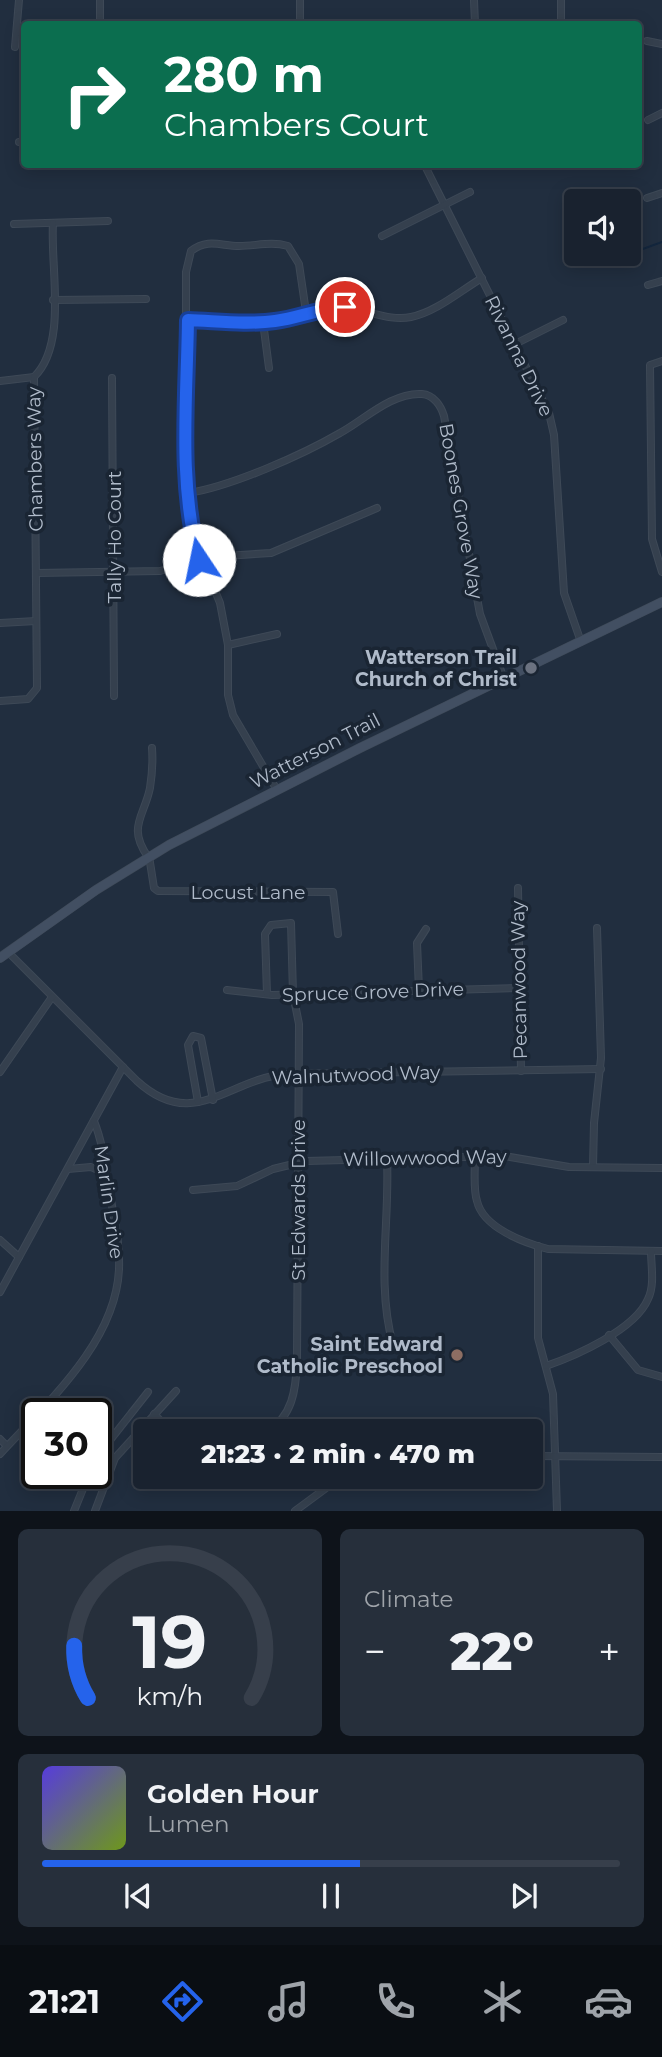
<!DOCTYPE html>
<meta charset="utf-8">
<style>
body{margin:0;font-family:Montserrat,sans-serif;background:#262f3b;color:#f1f3f6;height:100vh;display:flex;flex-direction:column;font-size:26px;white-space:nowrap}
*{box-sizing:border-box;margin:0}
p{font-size:23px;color:#9fa4aa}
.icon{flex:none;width:38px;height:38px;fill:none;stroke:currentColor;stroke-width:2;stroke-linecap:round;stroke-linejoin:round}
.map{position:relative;height:1511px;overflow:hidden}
.panel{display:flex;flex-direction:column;gap:18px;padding:18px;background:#0e131a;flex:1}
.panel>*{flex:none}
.top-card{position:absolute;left:21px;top:21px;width:621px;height:147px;border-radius:7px;box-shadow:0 4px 18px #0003,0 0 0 2px #373f4b;background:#0b6e4f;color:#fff;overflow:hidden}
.fabs{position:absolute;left:564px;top:189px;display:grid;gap:14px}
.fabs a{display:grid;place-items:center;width:77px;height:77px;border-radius:7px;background:#19222f;box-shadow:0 4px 18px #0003,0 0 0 2px #373f4b;font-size:35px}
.speed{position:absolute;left:21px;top:1398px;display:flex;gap:14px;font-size:35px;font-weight:700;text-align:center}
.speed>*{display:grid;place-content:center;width:91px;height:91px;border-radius:50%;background:#19222f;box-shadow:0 4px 18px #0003,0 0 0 2px #373f4b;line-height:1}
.speed .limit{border:4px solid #111;border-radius:10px;background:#fff;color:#111}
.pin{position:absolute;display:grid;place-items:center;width:60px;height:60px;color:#fff;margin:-30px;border:4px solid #fff;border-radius:50%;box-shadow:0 2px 7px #0007}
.me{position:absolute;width:77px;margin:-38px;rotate:349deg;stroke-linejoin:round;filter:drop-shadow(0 0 5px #0008)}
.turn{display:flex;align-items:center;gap:24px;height:147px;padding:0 28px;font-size:32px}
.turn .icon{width:91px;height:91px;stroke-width:2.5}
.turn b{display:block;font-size:49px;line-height:60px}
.big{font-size:52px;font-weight:800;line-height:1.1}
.panel .card{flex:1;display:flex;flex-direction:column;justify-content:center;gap:10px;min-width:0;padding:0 24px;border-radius:10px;background:#262f3b}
.panel .dial{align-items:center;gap:0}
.dial svg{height:182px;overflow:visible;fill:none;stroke:#373f4b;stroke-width:7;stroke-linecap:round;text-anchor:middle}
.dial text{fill:#f1f3f6;stroke:none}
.song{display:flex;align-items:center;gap:21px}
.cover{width:84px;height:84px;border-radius:10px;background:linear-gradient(135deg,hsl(250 70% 55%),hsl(80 70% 35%))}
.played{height:7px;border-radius:4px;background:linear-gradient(90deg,#2563eb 55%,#373f4b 55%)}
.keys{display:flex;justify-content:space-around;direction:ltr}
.heat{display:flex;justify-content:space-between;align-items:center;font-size:38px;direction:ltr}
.panel .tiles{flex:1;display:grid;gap:18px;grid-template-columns:1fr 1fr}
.card:last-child{grid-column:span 2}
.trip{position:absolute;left:133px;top:1419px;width:410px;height:70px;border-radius:7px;background:#19222f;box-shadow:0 4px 18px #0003,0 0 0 2px #373f4b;font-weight:800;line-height:70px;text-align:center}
.dock{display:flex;height:112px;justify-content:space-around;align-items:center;background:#0a0e13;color:#9fa4aa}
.dock .icon{width:49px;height:49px}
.dock .selected{color:#2563eb}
.dock b{font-size:32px;color:#f1f3f6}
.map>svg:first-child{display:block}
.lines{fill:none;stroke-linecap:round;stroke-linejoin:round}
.stream{stroke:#13263d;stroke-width:2}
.street-casing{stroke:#3e4957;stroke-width:8}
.secondary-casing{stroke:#3e4957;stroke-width:10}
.street{stroke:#35404e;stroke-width:6}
.secondary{stroke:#424f62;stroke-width:9}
.route-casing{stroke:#184099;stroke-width:18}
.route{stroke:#2563eb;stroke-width:12}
.worship-dot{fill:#6b7280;stroke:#1a2533;stroke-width:2.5}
.education-dot{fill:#8d6e63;stroke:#1a2533;stroke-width:2.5}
.labels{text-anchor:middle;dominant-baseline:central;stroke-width:7;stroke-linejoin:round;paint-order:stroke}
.street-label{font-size:19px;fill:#b0bbca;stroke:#1a2533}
.poi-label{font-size:19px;font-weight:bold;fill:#b0bbca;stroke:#1a2533;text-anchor:end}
</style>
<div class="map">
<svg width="662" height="1511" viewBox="0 0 662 1511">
<rect width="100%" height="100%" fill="#212e3f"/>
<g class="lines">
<!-- stream -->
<polyline class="stream" points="628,251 632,253 662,242"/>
<!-- street casing -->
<g class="street-casing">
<g id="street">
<polyline points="100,0 100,24"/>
<polyline points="300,0 300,24"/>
<polyline points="474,0 475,24"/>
<polyline points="561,0 561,24"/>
<polyline points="647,41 662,44"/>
<polyline points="15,47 19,0"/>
<polyline points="648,120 662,113"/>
<polyline points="19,142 24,142"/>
<polyline points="424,164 549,413 554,435 564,593 581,642"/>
<polyline points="647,198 662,193"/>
<polyline points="14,224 108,221"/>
<polyline points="382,236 470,192"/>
<polyline points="648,285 662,281"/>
<polyline points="53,300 146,299"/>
<path d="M188 320C218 321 249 327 279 321 301 316 319 307 342 308 365 308 388 322 411 317 436 312 460 291 482 278"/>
<polyline points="263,322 269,368"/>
<polyline points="515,344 563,320"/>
<polyline points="662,361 650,365 652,539 662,572"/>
<polyline points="112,378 114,696"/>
<polyline points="0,381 34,377"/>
<path d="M189 493C232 486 302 455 340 433 364 420 392 392 422 394 434 395 441 406 444 416L480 614 504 679"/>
<polyline points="36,573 160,571 210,557 271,553 377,508"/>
<polyline points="0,623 36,621"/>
<polyline points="228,645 277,634"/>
<path d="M0 701 28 699 37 688 34 377C68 344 50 267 53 223"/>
<path d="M277 790 233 715 228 695V645L220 603 195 542 186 441V272L191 251C208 238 221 246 239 246 256 246 271 241 288 246L299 264 306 312"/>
<polyline points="149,856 154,888 158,891 333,892 338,934"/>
<path d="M148 857C127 827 144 817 150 788 152 775 153 761 152 748"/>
<polyline points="518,888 521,1071"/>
<path d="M8 952 137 1081C193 1132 227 1080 285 1074L601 1069"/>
<polyline points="227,990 272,995 519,988"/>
<polyline points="419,990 417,943 426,929"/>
<polyline points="0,1072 52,997"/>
<polyline points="198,1102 188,1045 193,1036 201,1038 202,1043 213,1100"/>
<path d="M475 1157C475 1171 473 1188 477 1201 483 1228 525 1243 548 1249L662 1251"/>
<path d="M387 1159C390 1221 376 1283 393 1345"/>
<polyline points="593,1167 594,1123 601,1058 597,928"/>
<polyline points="68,1169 91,1167 106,1174"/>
<polyline points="193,1190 237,1186 273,1169 306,1161 504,1156 569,1167 662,1168"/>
<polyline points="0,1240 19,1257"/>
<polyline points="538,1246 538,1338 553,1394 557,1511"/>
<polyline points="0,1292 123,1067"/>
<polyline points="609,1335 638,1370 662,1377"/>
<path d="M546 1366C575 1356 635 1330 648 1299 655 1285 651 1266 651 1251"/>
<polyline points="154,1414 168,1428 177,1432"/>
<path d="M266 1432C293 1417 296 1389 297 1361L299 1024 293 994 291 923 271 925 265 934 267 994"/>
<polyline points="0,1439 7,1446"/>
<path d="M0 1454C47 1403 116 1342 119 1269 120 1245 115 1223 111 1200 106 1173 104 1146 94 1121"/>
<polyline points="530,1456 662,1457"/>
<polyline points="96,1458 148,1392"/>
<polyline points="74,1511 89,1474"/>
<polyline points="95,1511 115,1458 176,1391"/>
<polyline points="295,1511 341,1477"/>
</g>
</g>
<!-- secondary casing -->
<g class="secondary-casing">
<polyline id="secondary" points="0,958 96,890 169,845 360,748 662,602"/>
</g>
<!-- street -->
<use href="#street" class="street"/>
<!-- secondary -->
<use href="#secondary" class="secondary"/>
</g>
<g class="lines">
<!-- route casing -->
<g class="route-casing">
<path id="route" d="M199 560C178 483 187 399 188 320 217 321 246 325 275 321 299 318 320 308 345 307"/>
</g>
<!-- route -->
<use href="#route" class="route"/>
</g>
<!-- markers -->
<circle class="worship-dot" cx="531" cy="668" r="7"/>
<circle class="education-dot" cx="457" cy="1355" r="7"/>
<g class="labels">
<!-- street labels -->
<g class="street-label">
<text transform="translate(519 356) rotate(64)">Rivanna Drive</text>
<text transform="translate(35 459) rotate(-91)">Chambers Way</text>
<text transform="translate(461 511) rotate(80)">Boones Grove Way</text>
<text transform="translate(114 537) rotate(-90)">Tally Ho Court</text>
<text transform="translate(315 751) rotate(-27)">Watterson Trail</text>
<text x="248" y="892">Locust Lane</text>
<text transform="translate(519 980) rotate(-91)">Pecanwood Way</text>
<text transform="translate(373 992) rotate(-2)">Spruce Grove Drive</text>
<text transform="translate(356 1075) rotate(-2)">Walnutwood Way</text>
<text transform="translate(425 1158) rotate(-1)">Willowwood Way</text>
<text transform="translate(298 1200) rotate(-90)">St Edwards Drive</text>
<text transform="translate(109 1202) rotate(82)">Marlin Drive</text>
</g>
<!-- poi labels -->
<g class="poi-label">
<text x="517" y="657">Watterson Trail<tspan x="517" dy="22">Church of Christ</tspan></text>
<text x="443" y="1344">Saint Edward<tspan x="443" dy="22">Catholic Preschool</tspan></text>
</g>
</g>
</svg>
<div class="fabs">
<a><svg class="icon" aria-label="sound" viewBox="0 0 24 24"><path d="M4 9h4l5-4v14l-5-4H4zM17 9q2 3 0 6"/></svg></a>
</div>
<div class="speed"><div class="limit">30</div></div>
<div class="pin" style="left:345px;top:307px;background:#d93025"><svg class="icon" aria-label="arrive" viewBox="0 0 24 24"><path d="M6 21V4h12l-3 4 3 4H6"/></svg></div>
<svg class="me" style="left:199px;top:560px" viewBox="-20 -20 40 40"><circle r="19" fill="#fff"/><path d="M0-13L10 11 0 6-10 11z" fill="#2563eb"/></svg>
<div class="trip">21:23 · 2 min · 470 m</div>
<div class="top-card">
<div class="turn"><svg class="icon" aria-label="right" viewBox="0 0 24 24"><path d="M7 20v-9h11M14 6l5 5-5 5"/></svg><div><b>280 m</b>Chambers Court</div></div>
</div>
</div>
<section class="panel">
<div class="tiles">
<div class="card dial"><svg viewBox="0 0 100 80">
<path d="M14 69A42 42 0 1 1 86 69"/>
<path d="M14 69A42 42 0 0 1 8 46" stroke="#2563eb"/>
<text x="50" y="56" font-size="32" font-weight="700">19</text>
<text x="50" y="72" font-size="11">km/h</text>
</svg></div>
<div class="card"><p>Climate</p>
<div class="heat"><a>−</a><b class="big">22°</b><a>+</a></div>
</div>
<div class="card">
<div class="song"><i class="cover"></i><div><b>Golden Hour</b><p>Lumen</p></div></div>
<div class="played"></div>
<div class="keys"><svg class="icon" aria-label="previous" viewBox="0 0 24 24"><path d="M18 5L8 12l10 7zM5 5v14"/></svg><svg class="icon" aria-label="pause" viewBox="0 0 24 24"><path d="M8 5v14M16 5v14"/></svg><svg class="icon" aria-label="next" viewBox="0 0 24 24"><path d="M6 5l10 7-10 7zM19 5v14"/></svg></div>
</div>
</div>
</section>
<nav class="dock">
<b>21:21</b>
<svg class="icon selected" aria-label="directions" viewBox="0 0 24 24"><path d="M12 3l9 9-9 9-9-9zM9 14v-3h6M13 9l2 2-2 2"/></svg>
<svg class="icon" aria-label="music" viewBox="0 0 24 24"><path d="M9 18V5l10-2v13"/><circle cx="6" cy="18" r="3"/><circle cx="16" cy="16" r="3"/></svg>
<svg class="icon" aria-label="phone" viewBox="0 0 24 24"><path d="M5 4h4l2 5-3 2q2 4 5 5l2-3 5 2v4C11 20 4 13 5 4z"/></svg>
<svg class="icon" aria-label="climate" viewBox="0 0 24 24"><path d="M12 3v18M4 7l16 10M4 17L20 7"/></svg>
<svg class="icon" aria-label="car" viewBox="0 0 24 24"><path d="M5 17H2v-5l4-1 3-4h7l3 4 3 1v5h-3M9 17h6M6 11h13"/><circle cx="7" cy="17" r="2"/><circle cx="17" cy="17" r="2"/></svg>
</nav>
